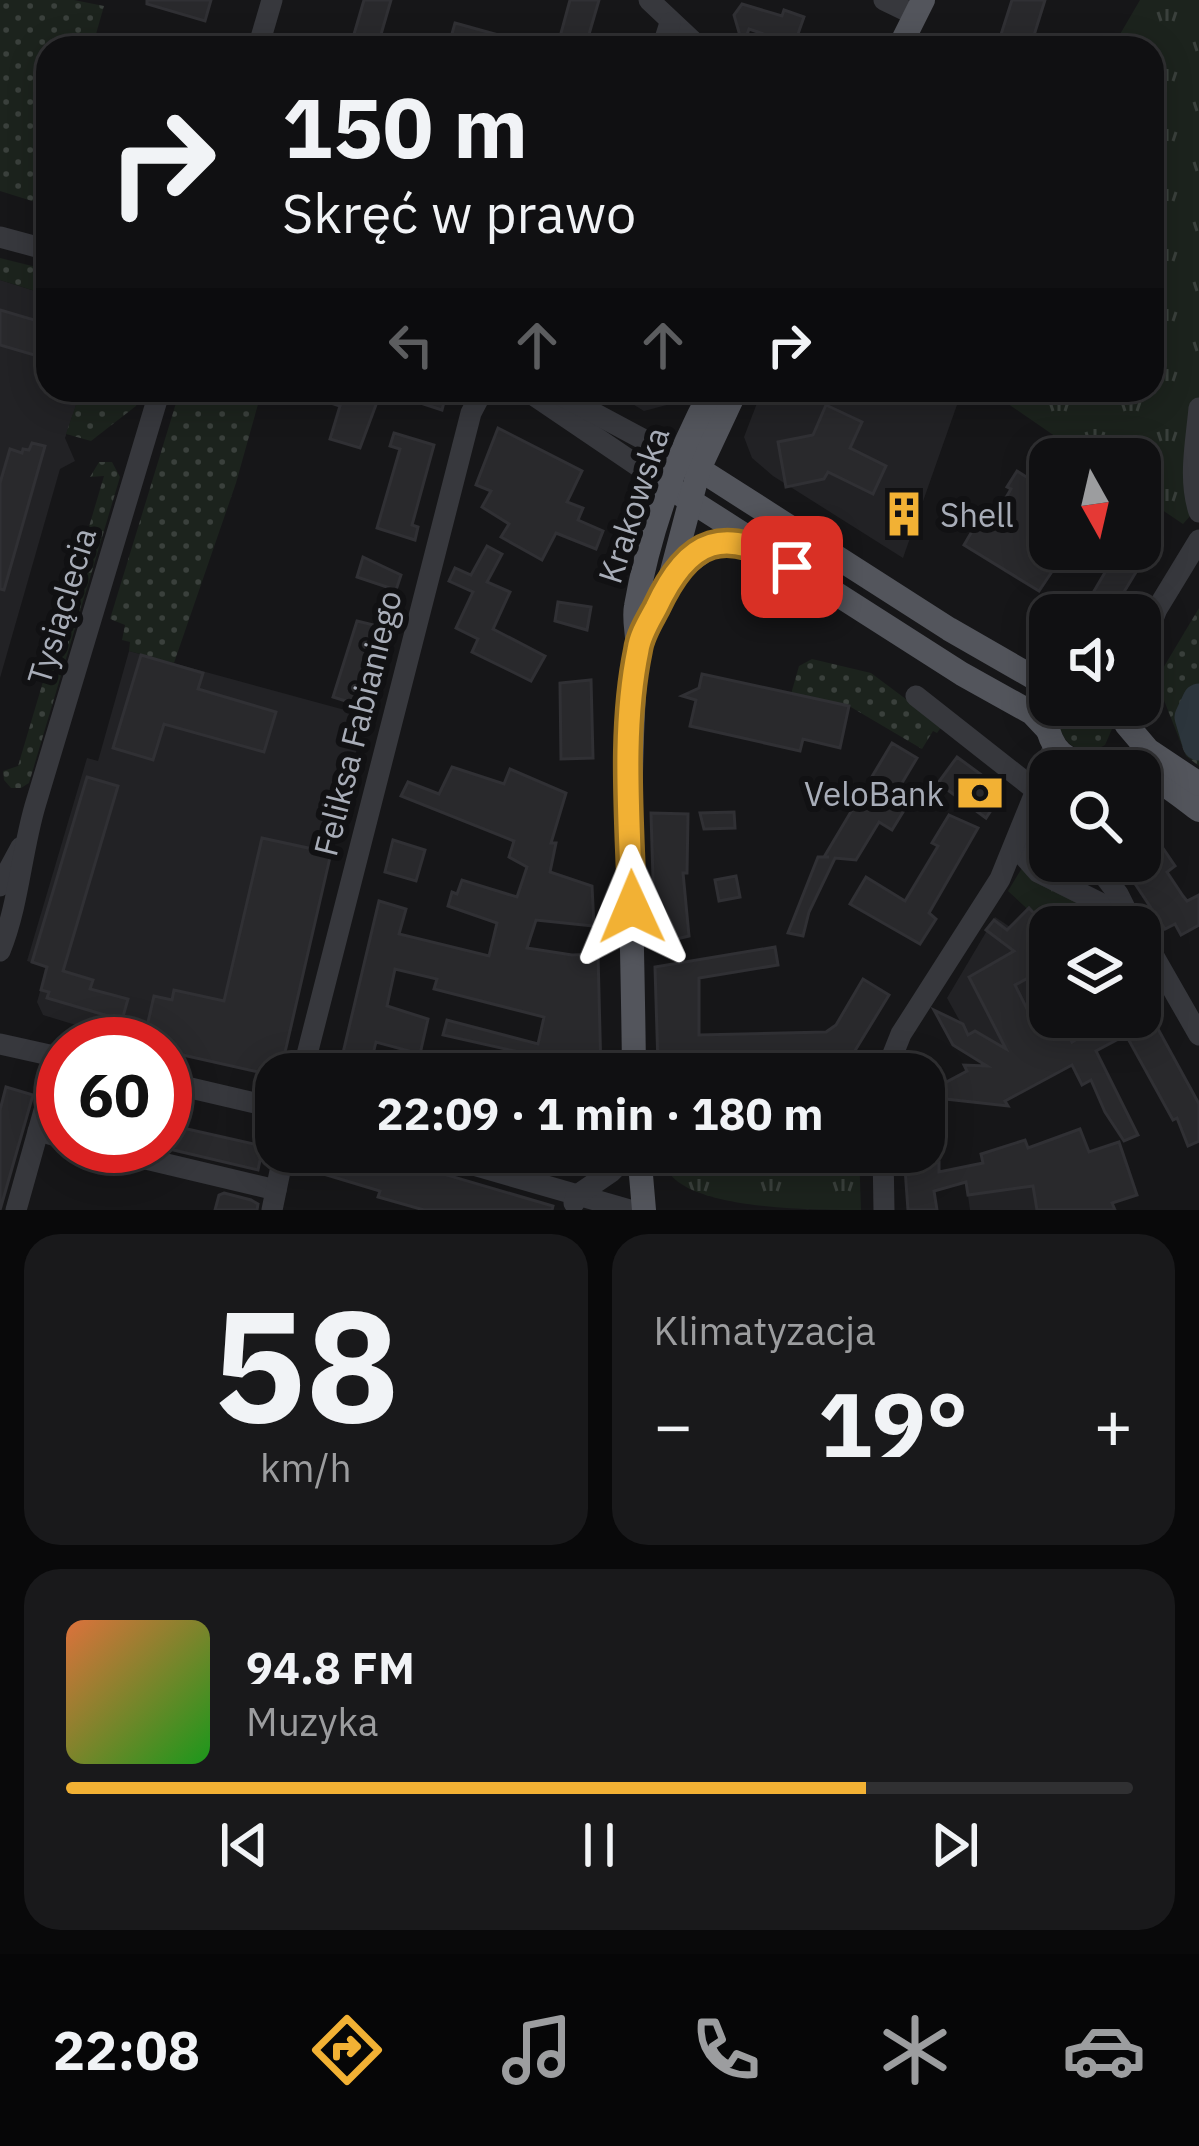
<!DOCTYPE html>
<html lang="pl">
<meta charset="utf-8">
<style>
body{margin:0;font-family:"IBM Plex Sans",sans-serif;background:#19191b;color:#f1f3f6;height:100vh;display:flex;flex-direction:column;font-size:45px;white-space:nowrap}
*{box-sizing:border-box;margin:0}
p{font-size:39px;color:#9c9d9f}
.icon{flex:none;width:66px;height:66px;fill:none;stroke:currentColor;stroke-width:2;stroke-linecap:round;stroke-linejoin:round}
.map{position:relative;height:1210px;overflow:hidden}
.panel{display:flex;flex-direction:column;gap:24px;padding:24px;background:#09090a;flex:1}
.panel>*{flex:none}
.banner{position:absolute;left:36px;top:36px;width:1128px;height:366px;border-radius:36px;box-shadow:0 6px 30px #0003,0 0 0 3px #303032;background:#101012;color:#f1f3f6;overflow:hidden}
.needle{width:78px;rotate:172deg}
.controls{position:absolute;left:1029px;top:438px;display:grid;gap:24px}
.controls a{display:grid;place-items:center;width:132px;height:132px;border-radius:24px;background:#101012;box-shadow:0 6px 30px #0003,0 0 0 3px #303032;font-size:60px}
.speed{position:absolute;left:36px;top:1017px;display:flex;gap:24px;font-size:60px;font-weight:700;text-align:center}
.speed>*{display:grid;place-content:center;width:156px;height:156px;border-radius:50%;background:#101012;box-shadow:0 6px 30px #0003,0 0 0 3px #303032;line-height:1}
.speed .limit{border:18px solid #d22;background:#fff;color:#111}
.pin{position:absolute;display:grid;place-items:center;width:102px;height:102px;color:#fff;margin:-51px;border-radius:24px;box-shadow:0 6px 18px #0006}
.me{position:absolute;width:132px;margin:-66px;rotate:359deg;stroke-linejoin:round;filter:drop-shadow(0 0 9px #0008)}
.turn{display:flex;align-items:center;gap:42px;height:252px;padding:0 48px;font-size:54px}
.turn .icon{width:156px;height:156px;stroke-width:2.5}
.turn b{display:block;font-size:84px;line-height:102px}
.lanes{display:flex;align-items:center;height:114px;padding:0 48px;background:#0003;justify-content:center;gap:60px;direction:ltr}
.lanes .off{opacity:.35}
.big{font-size:90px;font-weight:800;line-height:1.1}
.panel .card{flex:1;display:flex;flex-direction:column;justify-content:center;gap:18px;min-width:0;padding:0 42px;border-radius:36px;background:#19191b}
.panel .dial{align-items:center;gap:0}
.dial b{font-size:156px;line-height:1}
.song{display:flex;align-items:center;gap:36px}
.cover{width:144px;height:144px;border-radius:18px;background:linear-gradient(135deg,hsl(20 70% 55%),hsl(120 70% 35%))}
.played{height:12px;border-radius:6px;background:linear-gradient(90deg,#f2b134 75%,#303032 75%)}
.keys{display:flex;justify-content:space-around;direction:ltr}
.heat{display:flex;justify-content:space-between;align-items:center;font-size:66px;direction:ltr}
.panel .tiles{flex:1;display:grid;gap:24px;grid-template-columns:1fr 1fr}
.card:last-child{grid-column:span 2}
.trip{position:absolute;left:255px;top:1053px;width:690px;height:120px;border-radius:36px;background:#101012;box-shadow:0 6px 30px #0003,0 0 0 3px #303032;font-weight:800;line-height:120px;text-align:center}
.tabs{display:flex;height:192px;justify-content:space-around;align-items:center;background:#060607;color:#9c9d9f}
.tabs .icon{width:84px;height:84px}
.tabs .on{color:#f2b134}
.tabs b{font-size:54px;color:#f1f3f6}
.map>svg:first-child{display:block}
.built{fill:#222225}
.grass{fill:url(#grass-dots)}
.park{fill:url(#park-tufts)}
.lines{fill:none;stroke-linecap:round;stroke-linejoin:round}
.river{stroke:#2c353c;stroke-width:33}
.building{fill:#29292c;stroke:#303034;stroke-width:3}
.minor{stroke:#37383d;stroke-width:21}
.major{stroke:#53555c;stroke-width:24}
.route-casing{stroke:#9d7322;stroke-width:30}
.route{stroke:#f2b134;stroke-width:21}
.labels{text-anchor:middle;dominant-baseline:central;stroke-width:12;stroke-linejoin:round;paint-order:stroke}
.street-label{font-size:33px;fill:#a8adb8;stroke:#111113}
.poi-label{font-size:33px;fill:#a8adb8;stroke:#111113;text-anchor:start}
</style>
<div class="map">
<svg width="1199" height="1210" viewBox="0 0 1199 1210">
<defs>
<pattern id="grass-dots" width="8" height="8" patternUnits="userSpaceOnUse" patternTransform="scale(3)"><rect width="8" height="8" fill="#1c231d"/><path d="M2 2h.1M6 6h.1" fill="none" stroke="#3a403c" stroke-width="1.8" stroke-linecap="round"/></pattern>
<pattern id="park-tufts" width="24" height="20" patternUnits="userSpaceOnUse" patternTransform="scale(3)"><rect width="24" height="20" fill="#1c231d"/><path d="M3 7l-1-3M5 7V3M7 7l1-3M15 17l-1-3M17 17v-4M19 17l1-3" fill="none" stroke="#3a403c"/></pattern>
</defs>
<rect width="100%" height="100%" fill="#161618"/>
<!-- built -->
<g class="built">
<polygon points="0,280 48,295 48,390 81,390 65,438 75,461 60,469 0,678"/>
<polygon points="610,390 684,390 678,402 644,411"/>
<polygon points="762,390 843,390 856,394 864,390 923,390 958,402 903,558 773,476 752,458 744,437"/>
<polygon points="129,651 367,716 336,817 280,1074 276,1076 165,1051 165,1044 138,1044 43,1015 37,1002 47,967 27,961 87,758 98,761"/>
<polygon points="995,917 1031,941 1050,978 1050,1017 1066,1017 982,1061 947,998"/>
<polygon points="1070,1149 1096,1210 970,1210 966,1182"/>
</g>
<!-- grass -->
<g class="grass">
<polygon points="0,0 74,0 104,6 92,48 48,48 48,206 0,191"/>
<polygon points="0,258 48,270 48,295 0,280"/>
<polygon points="81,390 142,390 136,406 91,441 66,434"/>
<polygon points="180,390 262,390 236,483 174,663 129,651 130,642 122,640 125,625 110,619"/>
<polygon points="99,462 112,462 120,477 29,783 21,788 11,788 4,780 3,771 18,766 104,476 90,477"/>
<polygon points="1199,608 1199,766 1186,756 1156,680"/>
<polygon points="812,659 871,673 942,726 937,733 933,731 922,749 849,706 791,694 799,666"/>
<path d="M1068 705H1107L1115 722 1105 745C1086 756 1068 750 1060 729Z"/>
</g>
<!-- park -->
<g class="park">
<polygon points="1140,0 1199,0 1199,506 1183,524 1140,495 1140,459 1088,459 988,390 1152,390 1152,48 1112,48"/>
<polygon points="1022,868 1105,912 1115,926 1050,930 1008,891"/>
<polygon points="848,1062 859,1074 659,1074 658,1065"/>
<path d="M665 1152H859L861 1210C810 1210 654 1210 665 1152Z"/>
</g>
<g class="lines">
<!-- river -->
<polyline class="river" points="1199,700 1191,717 1199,744"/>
</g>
<!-- building -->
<g class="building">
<polygon points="147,0 211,0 205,21 147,4"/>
<polygon points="364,0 391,0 377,48 350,48"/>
<polygon points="570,0 599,0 585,48 557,48"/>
<polygon points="1012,0 1045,0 1030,48 998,44"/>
<polygon points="742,4 782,16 784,10 804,17 793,48 773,44 775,38 749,29 743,46 734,15"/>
<polygon points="455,23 495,34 491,48 448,48"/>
<polygon points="0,310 48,324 48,359 0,345"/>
<polygon points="300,390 340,390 377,402 360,448 330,439 340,406 300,393"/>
<polygon points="394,390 447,390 442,410 393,394"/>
<polygon points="826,405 862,422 850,448 886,466 873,494 828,472 824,479 786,487 778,442 813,435"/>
<polygon points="498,428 582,471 567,502 583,508 578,520 603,531 596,549 556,533 542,560 501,537 509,524 482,507 491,491 476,485"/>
<polygon points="394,433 434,445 412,525 418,527 415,540 377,528 400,449 390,446"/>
<polygon points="32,443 45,446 4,590 0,589 0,483 10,449 22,453 23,449 29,450"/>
<polygon points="1017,471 1050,492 1050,549 1067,549 1039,591 964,545 977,523 987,530 1011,489 1007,487"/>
<polygon points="900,494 919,501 913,519 907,518 902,530 890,525"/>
<polygon points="487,546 502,554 487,582 510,592 493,629 545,656 531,681 472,652 478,639 456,628 473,592 449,581 455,568 471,575"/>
<polygon points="1074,549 1150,549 1110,615 1080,615 1107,569"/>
<polygon points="363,557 401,575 396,590 357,577"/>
<polygon points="558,602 591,607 587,630 555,621"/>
<polygon points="357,621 386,628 365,707 333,697"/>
<polygon points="141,655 203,673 198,689 276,712 264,752 164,724 153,760 113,748"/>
<polygon points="702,674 849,706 840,748 803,739 800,751 690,726 696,700 682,696 699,688"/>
<polygon points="591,680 593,758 561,759 560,683"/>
<polygon points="892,743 917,758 896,793 911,799 892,830 879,822 856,860 835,858 809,912 803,936 788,933 818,857 829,857 824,857"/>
<polygon points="957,757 998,787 999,798 986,818 938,783"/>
<polygon points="452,767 504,784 510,769 566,793 551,843 556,843 550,872 592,886 594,926 536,920 527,948 572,955 598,954 601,1074 572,1074 572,1064 443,1035 447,1020 538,1044 544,1017 434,989 437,979 395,969 387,1006 428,1019 420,1054 376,1042 368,1074 338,1074 379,901 406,909 399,934 489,956 497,923 448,906 452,892 457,894 462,880 517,897 527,867 509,857 514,841 401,796 408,782 439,794"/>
<polygon points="87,777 118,786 63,971 93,980 90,989 128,999 122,1020 47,998 49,992 41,990 47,967 32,962"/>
<polygon points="734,812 735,828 704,829 700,813"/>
<polygon points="651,813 688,814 687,873 683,873 689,936 655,944"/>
<polygon points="949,815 978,828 929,913 936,919 920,944 850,904 866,877 905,901 938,846 932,843"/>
<polygon points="1154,835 1175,866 1167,872 1183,896 1187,901 1199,895 1199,925 1181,935 1175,924 1165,929 1120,861 1140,861 1140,845"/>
<polygon points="262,838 331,853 280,1074 276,1076 165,1051 165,1044 143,1044 154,996 172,1000 174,990 224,1001"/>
<polygon points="393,840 425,850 416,881 385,872"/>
<polygon points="736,876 740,897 719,901 715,880"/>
<polygon points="1029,908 1050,930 1050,951 1037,964 1041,971 1015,985 1029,1013 1050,1003 1050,1017 1059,1017 1072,1042 1112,1017 1140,1017 1140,996 1199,1104 1199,1141 1188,1146 1177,1118 1173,1120 1126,1035 1096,1051 1138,1135 1124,1141 1105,1112 1091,1080 1082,1085 1072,1065 1005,1101 1008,1106 946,1099 940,1088 939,1145 924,1153 924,1094 967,1071 964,1065 987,1066 953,1045 934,1010 963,1024 968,1035 975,1031 1006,1049 969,977 1014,951 986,930 994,920 1007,930"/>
<polygon points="775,947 778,965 699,978 699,1035 826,1032 836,1025 863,979 889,995 848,1062 658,1065 655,967"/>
<polygon points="6,1087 33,1095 0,1210 0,1110"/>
<polygon points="165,1124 263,1146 258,1170 165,1148"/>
<polygon points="1080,1129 1089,1152 1119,1142 1137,1195 1112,1203 1115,1210 1037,1210 1033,1186 968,1195 966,1182 934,1191 937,1210 908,1210 905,1168 939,1162 939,1172 983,1163 981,1154 1025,1140 1028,1148"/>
<polygon points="302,1152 382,1152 392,1159 553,1206 552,1210 424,1210 378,1197 380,1191 300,1167"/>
<polygon points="224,1193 251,1200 258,1204 257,1210 215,1210 219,1195"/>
</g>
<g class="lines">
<!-- minor -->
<g class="minor">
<polyline points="649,0 700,48"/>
<polyline points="884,0 915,15"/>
<polyline points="258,48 272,0"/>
<polyline points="662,48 670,23"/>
<polyline points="0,237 48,250"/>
<polyline points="526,390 669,487"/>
<polyline points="551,390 693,466"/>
<path d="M1199 408C1196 442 1188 479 1199 512"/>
<polyline points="1140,652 1157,609 1199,540"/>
<polyline points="916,696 1038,792"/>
<polyline points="1016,847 1038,872 1128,917"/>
<polyline points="1093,861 1118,894 1132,922"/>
<polyline points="0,886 21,847"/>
<polyline points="1140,932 1199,1035"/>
<path d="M0 951C19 904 21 854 35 806L160 390"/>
<polyline points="0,1044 63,1058"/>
<polyline points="302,1074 471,413 483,390"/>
<polyline points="885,1074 901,1034 1000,879 1054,746"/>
<polyline points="165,1082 276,1108"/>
<polyline points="38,1131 63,1138"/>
<polyline points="91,1146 276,1190"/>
<polyline points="428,1152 630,1210"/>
<polyline points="883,1152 884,1210"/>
<polyline points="574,1203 576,1196 611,1172 631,1152"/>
<polyline points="16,1210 59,1057"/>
<polyline points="272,1210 284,1152"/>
</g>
<!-- major -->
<g class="major">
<polyline points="899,48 923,0"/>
<polyline points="699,469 949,629 1050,687"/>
<polyline points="669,487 962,674 1032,713 1048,730"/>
<polyline points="671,575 713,544 756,545"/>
<polyline points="639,643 671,575 699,469 736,390"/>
<path d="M1053 705 1048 730C1063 781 1102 751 1136 767 1158 778 1179 795 1199 810"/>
<polyline points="1126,724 1148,750 1199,784"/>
<path d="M634 1074C633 933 625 792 637 652 639 636 633 621 636 606 649 532 676 456 712 390"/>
<polyline points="639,1152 644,1210"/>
</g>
</g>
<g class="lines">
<!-- route casing -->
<g class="route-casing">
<path id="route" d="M632 907C630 823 621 732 638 650 640 635 649 621 656 608 689 537 725 525 792 567"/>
</g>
<!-- route -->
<use href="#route" class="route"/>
</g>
<!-- icons -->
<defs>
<g id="building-bare" transform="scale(3.6)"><path d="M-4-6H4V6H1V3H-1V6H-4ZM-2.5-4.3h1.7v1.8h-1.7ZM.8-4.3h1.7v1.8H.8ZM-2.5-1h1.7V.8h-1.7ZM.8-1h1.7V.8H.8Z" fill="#f2b134" stroke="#111113" stroke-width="2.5" paint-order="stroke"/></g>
<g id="bank-bare" transform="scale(3.6)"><path d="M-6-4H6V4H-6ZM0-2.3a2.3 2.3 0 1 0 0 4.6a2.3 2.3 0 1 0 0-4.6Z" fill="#f2b134" stroke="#111113" stroke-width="2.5" paint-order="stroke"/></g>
</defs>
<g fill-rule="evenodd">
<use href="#building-bare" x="904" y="514"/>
<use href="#bank-bare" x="980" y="793"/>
</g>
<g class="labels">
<!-- street labels -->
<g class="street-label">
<text transform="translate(633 505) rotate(-72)">Krakowska</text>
<text transform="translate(61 606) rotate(-73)">Tysiąclecia</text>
<text transform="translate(357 723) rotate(-76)">Feliksa Fabianiego</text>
</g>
<!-- poi labels -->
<g class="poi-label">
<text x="940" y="514">Shell</text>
<text x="944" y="793" text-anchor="end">VeloBank</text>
</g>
</g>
</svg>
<div class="controls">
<a><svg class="needle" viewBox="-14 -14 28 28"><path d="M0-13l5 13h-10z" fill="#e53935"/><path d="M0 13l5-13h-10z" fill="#9c9d9f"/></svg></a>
<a><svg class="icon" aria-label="sound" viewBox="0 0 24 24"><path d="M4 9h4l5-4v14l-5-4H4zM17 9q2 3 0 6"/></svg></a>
<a><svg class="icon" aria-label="search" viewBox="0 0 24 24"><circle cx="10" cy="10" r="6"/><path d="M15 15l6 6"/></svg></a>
<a><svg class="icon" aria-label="layers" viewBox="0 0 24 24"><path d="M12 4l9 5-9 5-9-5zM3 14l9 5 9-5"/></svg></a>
</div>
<div class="speed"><div class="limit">60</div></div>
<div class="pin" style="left:792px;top:567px;background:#d93025"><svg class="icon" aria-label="arrive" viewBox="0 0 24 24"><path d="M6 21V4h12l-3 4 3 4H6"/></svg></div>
<svg class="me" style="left:632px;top:907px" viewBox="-20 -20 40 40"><path d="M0-17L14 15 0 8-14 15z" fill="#f2b134" stroke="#fff" stroke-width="4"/></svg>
<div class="trip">22:09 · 1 min · 180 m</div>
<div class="banner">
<div class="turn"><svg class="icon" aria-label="right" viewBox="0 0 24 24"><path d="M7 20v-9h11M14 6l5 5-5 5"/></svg><div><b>150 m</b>Skręć w prawo</div></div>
<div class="lanes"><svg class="icon off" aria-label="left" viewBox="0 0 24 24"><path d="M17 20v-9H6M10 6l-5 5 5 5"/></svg><svg class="icon off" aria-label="ahead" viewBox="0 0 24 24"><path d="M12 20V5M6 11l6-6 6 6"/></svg><svg class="icon off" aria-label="ahead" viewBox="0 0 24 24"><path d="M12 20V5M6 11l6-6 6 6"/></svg><svg class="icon" aria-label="right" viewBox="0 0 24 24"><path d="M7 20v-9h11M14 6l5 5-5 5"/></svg></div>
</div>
</div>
<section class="panel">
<div class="tiles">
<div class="card dial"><b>58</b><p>km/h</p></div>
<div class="card"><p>Klimatyzacja</p>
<div class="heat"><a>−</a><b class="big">19°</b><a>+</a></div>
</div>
<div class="card">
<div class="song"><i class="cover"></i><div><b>94.8 FM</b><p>Muzyka</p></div></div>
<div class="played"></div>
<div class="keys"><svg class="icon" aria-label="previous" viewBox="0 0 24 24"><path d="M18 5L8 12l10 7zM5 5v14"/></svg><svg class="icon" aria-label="pause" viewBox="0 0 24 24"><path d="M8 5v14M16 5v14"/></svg><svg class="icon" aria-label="next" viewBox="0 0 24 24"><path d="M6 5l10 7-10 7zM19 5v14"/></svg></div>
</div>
</div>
</section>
<nav class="tabs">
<b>22:08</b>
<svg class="icon on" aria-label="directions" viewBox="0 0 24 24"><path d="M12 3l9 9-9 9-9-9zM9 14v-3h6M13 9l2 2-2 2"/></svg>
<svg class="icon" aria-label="music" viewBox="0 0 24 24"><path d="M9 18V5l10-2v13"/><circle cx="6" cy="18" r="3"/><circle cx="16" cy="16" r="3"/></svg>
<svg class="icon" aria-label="phone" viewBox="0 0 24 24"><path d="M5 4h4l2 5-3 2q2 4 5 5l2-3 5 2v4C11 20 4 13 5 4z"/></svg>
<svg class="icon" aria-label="climate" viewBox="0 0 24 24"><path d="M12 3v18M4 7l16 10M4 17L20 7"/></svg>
<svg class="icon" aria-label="car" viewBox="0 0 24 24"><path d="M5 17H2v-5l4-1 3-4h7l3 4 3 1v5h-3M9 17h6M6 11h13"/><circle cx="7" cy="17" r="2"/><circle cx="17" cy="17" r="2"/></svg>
</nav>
